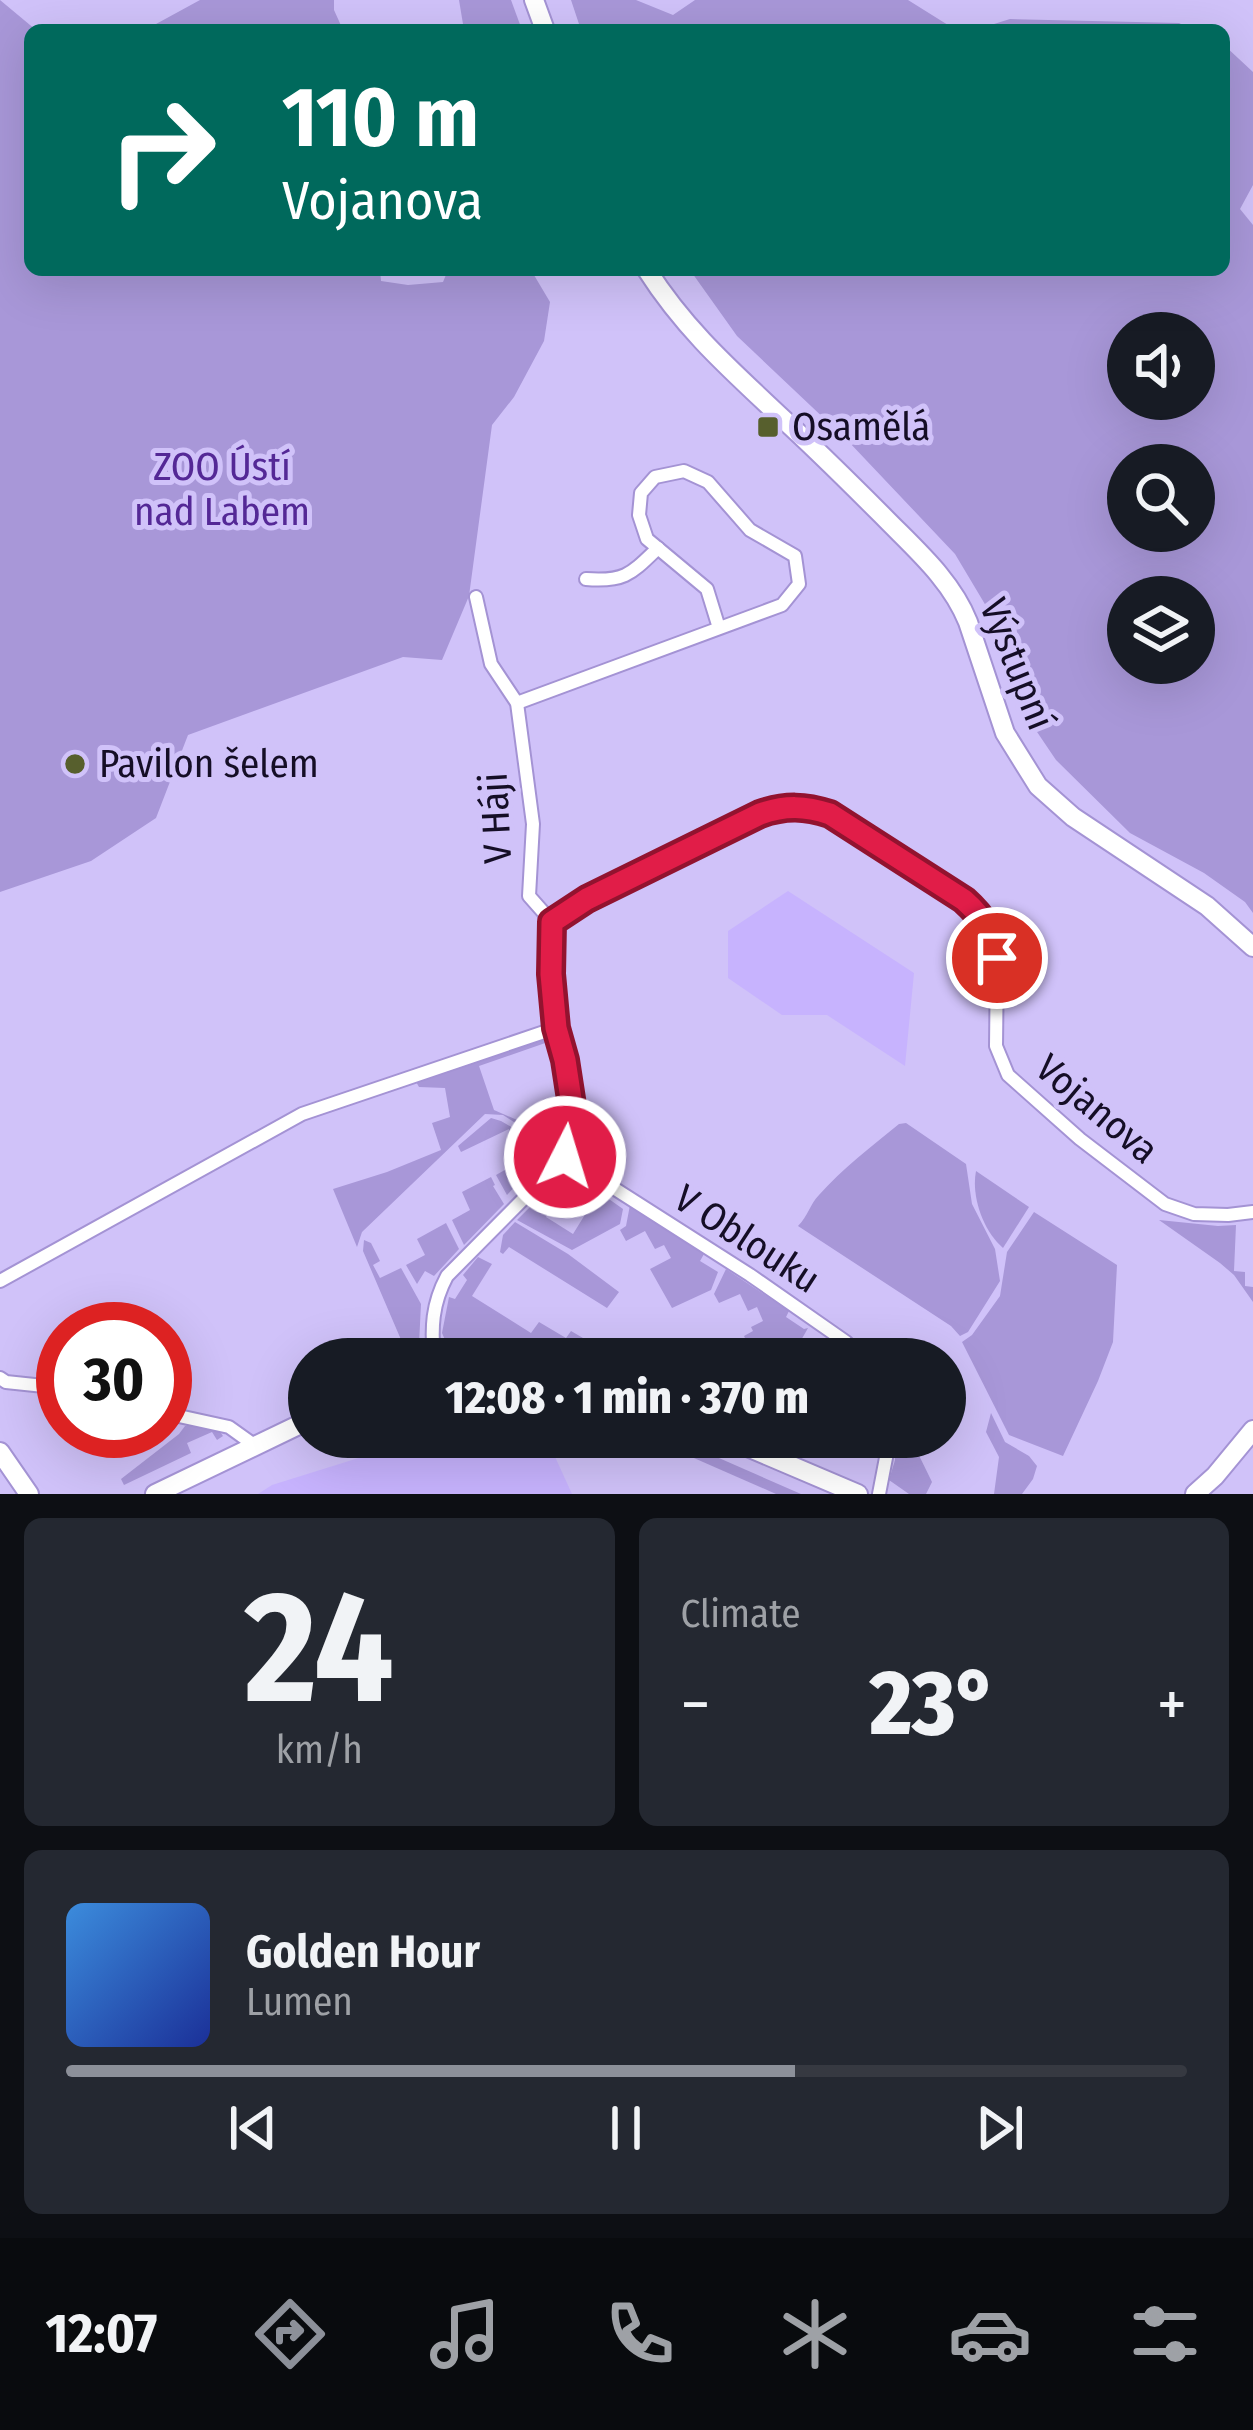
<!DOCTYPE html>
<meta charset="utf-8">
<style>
body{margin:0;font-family:"Fira Sans Condensed",sans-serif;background:#242831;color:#f1f3f6;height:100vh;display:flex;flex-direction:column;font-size:45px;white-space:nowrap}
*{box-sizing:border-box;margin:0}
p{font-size:39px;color:#9ea1a6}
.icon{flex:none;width:66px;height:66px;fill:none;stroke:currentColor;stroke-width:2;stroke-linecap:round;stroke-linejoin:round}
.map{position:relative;height:1494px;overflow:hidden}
.side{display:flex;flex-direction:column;gap:24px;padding:24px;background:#0d0f14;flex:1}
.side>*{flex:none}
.hud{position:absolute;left:24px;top:24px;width:1206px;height:252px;border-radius:18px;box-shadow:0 12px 48px #0002;background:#00695c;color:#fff;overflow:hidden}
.buttons{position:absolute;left:1107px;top:312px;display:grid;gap:24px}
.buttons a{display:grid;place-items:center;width:108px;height:108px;border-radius:50%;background:#171b24;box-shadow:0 12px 48px #0002;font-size:60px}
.speed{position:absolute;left:36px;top:1302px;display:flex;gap:24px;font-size:60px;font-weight:700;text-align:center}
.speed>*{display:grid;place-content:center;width:156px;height:156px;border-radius:50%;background:#171b24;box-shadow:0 12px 48px #0002;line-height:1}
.speed .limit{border:18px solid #d22;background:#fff;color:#111}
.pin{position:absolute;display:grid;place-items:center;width:102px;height:102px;color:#fff;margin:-51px;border:6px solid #fff;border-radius:50%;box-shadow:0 3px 12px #0007}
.me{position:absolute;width:132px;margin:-66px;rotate:5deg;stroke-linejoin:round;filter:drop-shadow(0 0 9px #0008)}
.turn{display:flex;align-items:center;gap:42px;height:252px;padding:0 60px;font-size:54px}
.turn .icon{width:156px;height:156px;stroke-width:2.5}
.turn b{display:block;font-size:84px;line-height:102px}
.big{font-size:90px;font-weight:800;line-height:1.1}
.side .card{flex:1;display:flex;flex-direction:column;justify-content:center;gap:18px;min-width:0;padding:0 42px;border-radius:18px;background:#242831}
.side .dial{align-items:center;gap:0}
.dial b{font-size:156px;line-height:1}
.song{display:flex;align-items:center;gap:36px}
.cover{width:144px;height:144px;border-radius:18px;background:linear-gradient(135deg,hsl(210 70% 55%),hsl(230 70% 35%))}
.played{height:12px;border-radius:6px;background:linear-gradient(90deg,#8c9099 65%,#363941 65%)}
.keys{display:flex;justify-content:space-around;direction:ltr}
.heat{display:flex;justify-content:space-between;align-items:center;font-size:66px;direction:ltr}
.side .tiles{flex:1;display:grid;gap:24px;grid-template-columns:1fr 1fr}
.card:last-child{grid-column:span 2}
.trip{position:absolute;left:288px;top:1338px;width:678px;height:120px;border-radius:60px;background:#171b24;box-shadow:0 12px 48px #0002;font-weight:800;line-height:120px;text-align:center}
.tab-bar{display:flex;height:192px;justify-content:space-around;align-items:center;background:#090b0e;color:#9ea1a6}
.tab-bar .icon{width:84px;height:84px}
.tab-bar .on{color:#8c9099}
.tab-bar b{font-size:54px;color:#f1f3f6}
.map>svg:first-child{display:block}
.built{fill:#c7b3fe}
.green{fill:#a897d8;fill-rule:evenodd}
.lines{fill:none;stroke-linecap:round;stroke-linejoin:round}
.street-casing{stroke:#a493d4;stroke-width:16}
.secondary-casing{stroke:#a493d4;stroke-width:22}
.street{stroke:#fff;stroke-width:12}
.secondary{stroke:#fff;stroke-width:18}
.route-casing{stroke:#92132f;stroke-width:30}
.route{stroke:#e11d48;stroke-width:21}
.poi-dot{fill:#575f2d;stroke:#d0c2f9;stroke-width:4.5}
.labels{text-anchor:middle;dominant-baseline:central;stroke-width:10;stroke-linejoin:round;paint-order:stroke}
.poi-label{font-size:39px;fill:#150e26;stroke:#d0c2f9;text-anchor:start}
.park-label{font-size:39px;fill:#542896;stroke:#d0c2f9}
.street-label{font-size:39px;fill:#150e26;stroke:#d0c2f9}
</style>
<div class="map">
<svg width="1253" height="1494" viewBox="0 0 1253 1494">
<rect width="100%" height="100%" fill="#d0c2f9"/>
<!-- built -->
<g class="built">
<polygon points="788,891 914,973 905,1066 827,1015 782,1015 728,978 728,931"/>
<polygon points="426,1437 546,1437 572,1494 258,1494 272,1485"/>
</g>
<!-- green -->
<g class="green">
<polygon points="0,0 36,30 30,30 30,270 380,270 381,281 408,285 443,282 448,270 531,270 550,302 544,341 514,397 492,425 469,596 442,660 403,657 188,735 156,818 91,861 0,892"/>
<polygon points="200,0 334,0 334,10 343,30 145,30"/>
<polygon points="459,0 511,0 522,30 464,30"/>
<polygon points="571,0 636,0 673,15 695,0 908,0 956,30 581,30"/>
<polygon points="1010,19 1179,23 1193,30 975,30"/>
<path d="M1224 45 1253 72V185L1240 209 1253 225V913L1245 902 1204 873 1130 833 1056 760 1033 726 1014 687 989 611 955 554 848 441 737 336 690 270H1224ZM1128 333H1194V399H1128ZM1128 465H1194V531H1128ZM1128 597H1194V663H1128Z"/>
<polygon points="544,1037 551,1041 479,1066 494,1110 524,1123 557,1108 561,1110 560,1124 552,1146 503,1115 485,1114 362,1232 357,1247 333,1189 387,1172 441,1150 432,1123 450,1117 445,1088 419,1087 415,1080"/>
<polygon points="491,1118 501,1121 550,1149 521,1186 518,1183 507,1195 496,1175 515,1164 507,1147 515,1142 509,1129 461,1152 458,1146"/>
<path d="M906 1123 966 1164 972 1204 995 1249 1000 1281 968 1332 960 1336 951 1326 798 1226C808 1216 810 1204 819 1195 843 1168 871 1147 899 1124Z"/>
<path d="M573 1169 610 1191 606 1197 623 1209 620 1224 572 1250 517 1220 536 1201 549 1211 546 1217 573 1234 586 1213 560 1196 552 1206 540 1197C549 1186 558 1171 573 1169Z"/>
<path d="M976 1171 1029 1207 1003 1248C983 1231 971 1196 976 1171Z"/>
<polygon points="491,1177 495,1185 493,1186 504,1204 464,1245 452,1220 470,1210 462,1192"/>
<polygon points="630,1205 704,1254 700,1261 718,1272 711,1290 672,1308 650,1269 671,1258 664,1245 655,1249 645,1231 626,1241 620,1230 626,1226"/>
<polygon points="1034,1212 1117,1265 1113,1342 1098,1381 1063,1456 1009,1435 962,1342 972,1335 1000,1296 1007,1252"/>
<polygon points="1159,1220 1218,1226 1236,1225 1234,1271 1245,1272 1245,1286 1253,1287 1253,1302 1234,1275 1220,1263"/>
<polygon points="515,1222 568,1254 619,1292 607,1308 509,1247 503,1254 500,1252 503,1235"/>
<polygon points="446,1223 459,1249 434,1276 425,1271 417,1284 406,1265 425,1255 417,1239"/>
<polygon points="364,1240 371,1243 380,1261 373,1265 380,1278 401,1268 421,1304 419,1344 405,1349 363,1251"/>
<path d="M478 1257 492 1264 472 1296 531 1333 539 1322 566 1338 571 1331 619 1359C599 1359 582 1352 562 1348 523 1340 485 1339 445 1340L442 1333 449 1297 455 1299 467 1280 463 1275Z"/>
<path d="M726 1269 789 1311 786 1317 804 1329 808 1328C792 1357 789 1359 755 1359L744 1336 753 1331 751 1327 763 1321 757 1307 748 1311 740 1294 719 1303 714 1294Z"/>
<polygon points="991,1413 1005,1442 1029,1456 1037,1466 1033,1479 1022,1494 994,1494 999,1457 986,1432"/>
<polygon points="191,1425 218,1429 223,1436 217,1440 212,1432 187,1443 191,1453 124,1485 121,1479 179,1434 185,1426"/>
<polygon points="646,1437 671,1437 801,1494 776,1494"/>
<polygon points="903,1437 910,1437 932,1482 926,1494 909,1494 889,1480 895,1460 894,1442"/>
</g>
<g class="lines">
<!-- street casing -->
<g class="street-casing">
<g id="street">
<path d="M586 579C625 582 631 574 658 548"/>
<polyline points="476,597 491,664 517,703 533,824 529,896 552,922"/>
<polyline points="517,703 782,605 799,584 795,556 750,530 708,482 684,471 655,477 641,493 639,515 647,539 707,589 719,628"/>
<path d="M565 1157 573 1112 565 1061 556 1028 551 974 552 922 588 899 760 814C786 805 805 806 830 814L965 900 981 916 992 933 997 958 996 1046 1008 1075 1080 1139 1165 1204 1194 1214 1228 1215 1253 1212"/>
<polyline points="565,1157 750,1275 846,1342 862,1359"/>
<polyline points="0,1281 302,1114 556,1028"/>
<path d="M434 1359C431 1328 432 1304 447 1276L565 1157"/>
<polyline points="0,1378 6,1382 63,1388"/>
<polyline points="165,1413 229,1427 254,1445"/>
<polyline points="879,1494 890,1437"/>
</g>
</g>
<!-- secondary casing -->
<g class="secondary-casing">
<g id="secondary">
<polyline points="534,0 545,30"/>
<path d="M647 270C686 331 731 370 783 419 817 450 850 483 882 515 914 548 951 579 968 622L1005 733 1038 786 1073 817 1207 906 1253 947"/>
<polyline points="724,1437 858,1494"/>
<polyline points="0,1452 29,1494"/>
<polyline points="155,1494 309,1420"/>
<polyline points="1195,1494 1215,1476 1253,1430"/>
</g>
</g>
<!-- street -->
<use href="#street" class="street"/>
<!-- secondary -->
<use href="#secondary" class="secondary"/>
</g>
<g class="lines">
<!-- route casing -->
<g class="route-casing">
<path id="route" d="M565 1157 573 1112 565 1060 556 1028 551 974 552 922 587 899 760 814C786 805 805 806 830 814L964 900C984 918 992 932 997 958"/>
</g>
<!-- route -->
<use href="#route" class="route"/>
</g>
<!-- markers -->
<g class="poi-dot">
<rect x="756" y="415" width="24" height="24" rx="6"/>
<circle cx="75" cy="764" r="12"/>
</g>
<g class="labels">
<!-- poi labels -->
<g class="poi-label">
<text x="792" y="427">Osamělá</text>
<text x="99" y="764">Pavilon šelem</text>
</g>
<!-- park labels -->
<g class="park-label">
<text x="222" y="467">ZOO Ústí<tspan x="222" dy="45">nad Labem</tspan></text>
</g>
<!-- street labels -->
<g class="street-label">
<text transform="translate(1017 664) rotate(68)">Výstupní</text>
<text transform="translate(496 818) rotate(-93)">V Háji</text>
<text transform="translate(1097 1109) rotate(40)">Vojanova</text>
<text transform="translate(747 1239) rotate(33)">V Oblouku</text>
</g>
</g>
</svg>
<div class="buttons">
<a><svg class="icon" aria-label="sound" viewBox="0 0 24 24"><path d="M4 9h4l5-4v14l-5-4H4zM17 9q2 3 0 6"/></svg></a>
<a><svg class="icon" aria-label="search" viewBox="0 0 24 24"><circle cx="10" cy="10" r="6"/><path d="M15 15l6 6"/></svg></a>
<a><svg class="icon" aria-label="layers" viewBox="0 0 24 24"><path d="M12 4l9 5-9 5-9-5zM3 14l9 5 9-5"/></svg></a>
</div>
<div class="speed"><div class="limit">30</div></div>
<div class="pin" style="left:997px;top:958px;background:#d93025"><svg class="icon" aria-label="arrive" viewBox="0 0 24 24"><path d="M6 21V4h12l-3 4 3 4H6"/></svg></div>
<svg class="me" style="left:565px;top:1157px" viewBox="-20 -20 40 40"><circle r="17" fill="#e11d48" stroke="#fff" stroke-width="3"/><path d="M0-11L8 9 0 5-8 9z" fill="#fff"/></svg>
<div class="trip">12:08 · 1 min · 370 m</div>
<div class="hud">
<div class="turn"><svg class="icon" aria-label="right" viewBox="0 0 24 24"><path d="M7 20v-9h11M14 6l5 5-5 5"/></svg><div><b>110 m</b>Vojanova</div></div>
</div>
</div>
<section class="side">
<div class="tiles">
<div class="card dial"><b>24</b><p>km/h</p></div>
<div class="card"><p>Climate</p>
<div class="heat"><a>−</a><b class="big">23°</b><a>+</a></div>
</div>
<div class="card">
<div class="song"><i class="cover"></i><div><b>Golden Hour</b><p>Lumen</p></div></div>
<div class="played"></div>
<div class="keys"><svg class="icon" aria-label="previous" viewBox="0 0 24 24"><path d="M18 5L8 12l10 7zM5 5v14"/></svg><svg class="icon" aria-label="pause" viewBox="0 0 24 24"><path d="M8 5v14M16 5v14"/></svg><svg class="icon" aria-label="next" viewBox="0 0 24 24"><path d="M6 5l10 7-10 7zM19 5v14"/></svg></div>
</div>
</div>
</section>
<nav class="tab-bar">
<b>12:07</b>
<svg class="icon on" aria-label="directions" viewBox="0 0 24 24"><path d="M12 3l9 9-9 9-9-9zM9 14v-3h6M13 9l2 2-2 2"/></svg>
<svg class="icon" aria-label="music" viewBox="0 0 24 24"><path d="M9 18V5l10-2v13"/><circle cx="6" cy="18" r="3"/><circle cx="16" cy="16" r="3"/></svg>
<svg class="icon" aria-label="phone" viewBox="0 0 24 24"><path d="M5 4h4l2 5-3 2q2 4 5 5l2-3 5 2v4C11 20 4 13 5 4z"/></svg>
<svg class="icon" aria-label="climate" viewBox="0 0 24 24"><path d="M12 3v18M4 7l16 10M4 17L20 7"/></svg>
<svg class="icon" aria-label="car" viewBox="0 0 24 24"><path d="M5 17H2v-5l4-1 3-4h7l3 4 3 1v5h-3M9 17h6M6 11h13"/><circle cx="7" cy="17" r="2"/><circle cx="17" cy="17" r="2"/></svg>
<svg class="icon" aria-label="filters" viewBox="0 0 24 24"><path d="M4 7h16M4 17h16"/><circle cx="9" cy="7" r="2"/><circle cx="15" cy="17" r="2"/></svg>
</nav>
